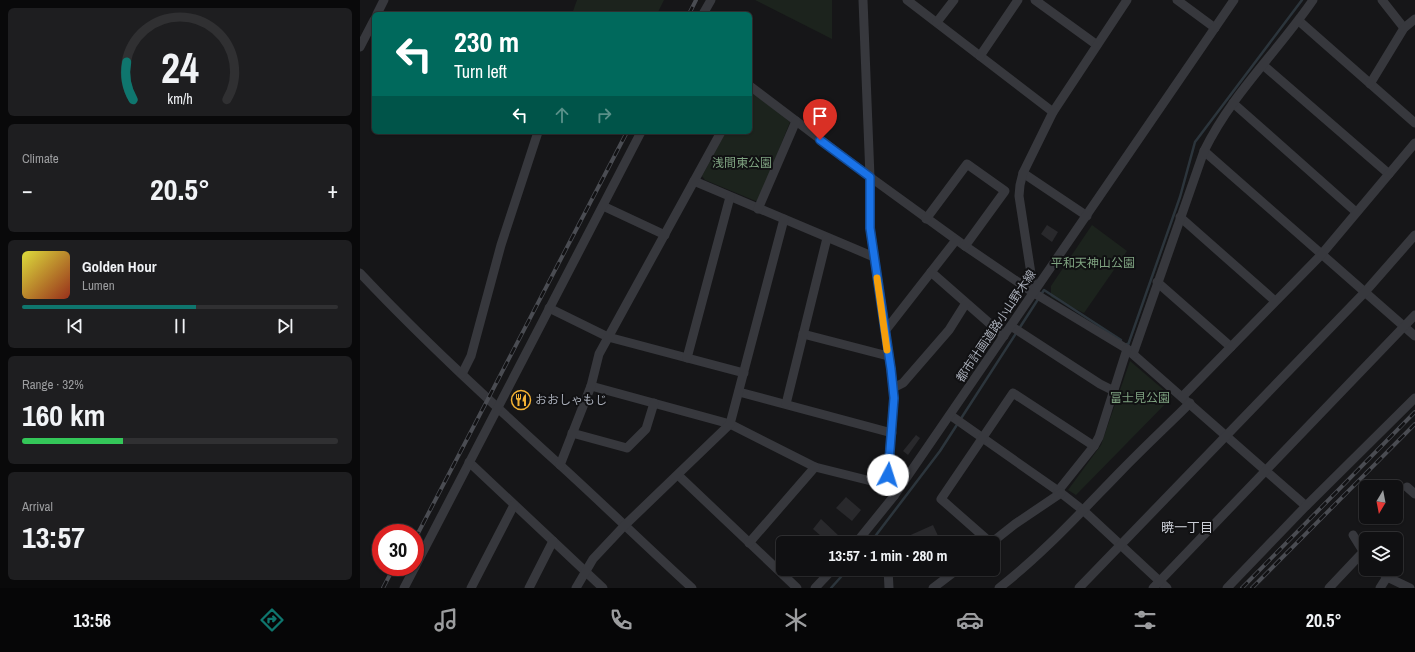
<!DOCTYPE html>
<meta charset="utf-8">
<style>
body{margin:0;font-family:"Archivo Narrow","Noto Sans JP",sans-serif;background:#1e1e20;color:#f1f3f6;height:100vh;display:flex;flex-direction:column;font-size:15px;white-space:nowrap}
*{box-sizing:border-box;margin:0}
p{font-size:13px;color:#9c9d9f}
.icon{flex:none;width:22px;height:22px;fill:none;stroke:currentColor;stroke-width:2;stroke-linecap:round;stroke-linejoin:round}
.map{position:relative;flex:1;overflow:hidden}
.sheet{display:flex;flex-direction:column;gap:8px;padding:8px;background:#09090a;width:360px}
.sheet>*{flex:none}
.hud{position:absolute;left:12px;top:12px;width:380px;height:122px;border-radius:6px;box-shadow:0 1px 3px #0004,0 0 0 1px #303032;background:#00695c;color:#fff;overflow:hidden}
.needle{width:26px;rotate:190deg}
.controls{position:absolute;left:999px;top:480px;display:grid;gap:8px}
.controls a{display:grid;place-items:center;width:44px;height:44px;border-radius:6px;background:#101012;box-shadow:0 1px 3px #0004,0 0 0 1px #303032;font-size:20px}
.speed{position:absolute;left:12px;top:524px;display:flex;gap:8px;font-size:20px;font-weight:700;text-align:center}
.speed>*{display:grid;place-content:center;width:52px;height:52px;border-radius:50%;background:#101012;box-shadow:0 1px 3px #0004,0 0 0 1px #303032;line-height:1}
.speed .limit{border:6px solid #d22;background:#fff;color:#111}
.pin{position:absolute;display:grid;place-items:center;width:34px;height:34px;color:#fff;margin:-41px -17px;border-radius:50% 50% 50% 0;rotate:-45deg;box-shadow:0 0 4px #0007}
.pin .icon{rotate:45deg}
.me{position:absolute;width:44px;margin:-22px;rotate:5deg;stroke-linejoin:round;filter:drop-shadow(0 0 3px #0008)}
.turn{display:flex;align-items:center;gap:14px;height:84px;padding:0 16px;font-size:18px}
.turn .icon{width:52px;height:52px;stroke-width:2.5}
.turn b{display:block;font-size:28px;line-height:34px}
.lanes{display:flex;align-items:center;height:38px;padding:0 16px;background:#0003;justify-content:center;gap:20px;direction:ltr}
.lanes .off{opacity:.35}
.big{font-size:30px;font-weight:700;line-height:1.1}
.sheet .card{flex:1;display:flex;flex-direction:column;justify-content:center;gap:6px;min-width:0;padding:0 14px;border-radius:6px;background:#1e1e20}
.sheet .dial{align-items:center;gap:0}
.dial svg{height:104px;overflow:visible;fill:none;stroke:#303032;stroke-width:7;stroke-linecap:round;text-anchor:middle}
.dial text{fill:#f1f3f6;stroke:none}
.song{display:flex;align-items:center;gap:12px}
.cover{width:48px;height:48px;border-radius:6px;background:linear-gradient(135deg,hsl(60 70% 55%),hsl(10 70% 35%))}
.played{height:4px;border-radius:2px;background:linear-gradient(90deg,#0f766e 55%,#303032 55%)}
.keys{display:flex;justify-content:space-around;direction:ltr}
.heat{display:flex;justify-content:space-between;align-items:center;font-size:22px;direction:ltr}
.charge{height:6px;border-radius:3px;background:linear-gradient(90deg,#34c759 32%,#303032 0)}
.trip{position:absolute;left:416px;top:536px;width:224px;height:40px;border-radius:6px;background:#101012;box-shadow:0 1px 3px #0004,0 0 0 1px #303032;font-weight:700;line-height:40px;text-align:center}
.tab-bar{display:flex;height:64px;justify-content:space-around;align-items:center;background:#060607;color:#9c9d9f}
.tab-bar .icon{width:28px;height:28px}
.tab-bar .active{color:#0f766e}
.tab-bar b{font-size:18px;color:#f1f3f6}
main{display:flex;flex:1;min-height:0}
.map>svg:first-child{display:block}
.green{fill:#1c231d}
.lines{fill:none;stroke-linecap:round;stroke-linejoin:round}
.stream{stroke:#2c353c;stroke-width:2.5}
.building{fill:#29292c}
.minor{stroke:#37383d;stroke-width:9}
.rail-casing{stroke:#4a4c52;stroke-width:4}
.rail{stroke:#111113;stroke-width:2.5;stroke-dasharray:8;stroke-linecap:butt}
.route-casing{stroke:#114b97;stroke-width:10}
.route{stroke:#1a73e8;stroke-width:7}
.slow{stroke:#f59e0b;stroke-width:7}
.labels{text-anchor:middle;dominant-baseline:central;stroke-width:4;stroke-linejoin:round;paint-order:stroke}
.park-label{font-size:12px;fill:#7fa381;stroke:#111113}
.street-label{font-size:12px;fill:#a8adb8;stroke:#111113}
.poi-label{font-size:12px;fill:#a8adb8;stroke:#111113;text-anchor:start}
.neighbourhood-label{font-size:13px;fill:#c9ccd4;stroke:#111113}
</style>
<main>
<section class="sheet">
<div class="card dial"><svg viewBox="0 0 100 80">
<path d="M14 69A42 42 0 1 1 86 69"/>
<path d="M14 69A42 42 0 0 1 9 40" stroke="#0f766e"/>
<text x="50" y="56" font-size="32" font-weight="700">24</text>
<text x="50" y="72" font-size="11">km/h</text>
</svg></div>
<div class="card"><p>Climate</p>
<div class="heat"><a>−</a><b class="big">20.5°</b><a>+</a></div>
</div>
<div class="card">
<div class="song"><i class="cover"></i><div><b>Golden Hour</b><p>Lumen</p></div></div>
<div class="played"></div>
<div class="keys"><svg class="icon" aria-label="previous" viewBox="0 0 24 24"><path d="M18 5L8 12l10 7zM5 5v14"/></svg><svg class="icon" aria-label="pause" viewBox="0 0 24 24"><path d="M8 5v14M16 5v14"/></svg><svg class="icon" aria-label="next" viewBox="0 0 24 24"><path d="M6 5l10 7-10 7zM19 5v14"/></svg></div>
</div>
<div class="card"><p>Range · 32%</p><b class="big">160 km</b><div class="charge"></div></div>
<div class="card"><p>Arrival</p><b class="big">13:57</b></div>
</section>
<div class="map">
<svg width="1055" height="588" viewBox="0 0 1055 588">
<rect width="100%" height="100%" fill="#161618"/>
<!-- green -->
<g class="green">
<polygon points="217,0 304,0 297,14 212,14"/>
<polygon points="395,0 472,0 472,39"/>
<polygon points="392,92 430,122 398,202 345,180 342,176 366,132 390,132 390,93"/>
<polygon points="732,225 767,251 724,313 691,297 691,286"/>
<polygon points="770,361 812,397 716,495 708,490 741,445"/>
</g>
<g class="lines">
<!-- stream -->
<g class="stream">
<polyline points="767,344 768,345 820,197 835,142 942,0"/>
<polyline points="510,543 580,451 684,290 761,340"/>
<polyline points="471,588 488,569"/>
</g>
</g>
<!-- building -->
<g class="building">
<polygon points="687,225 698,232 692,242 681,234"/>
<polygon points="556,435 560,438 548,455 543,451"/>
<polygon points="486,497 501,510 492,521 476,508"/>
<polygon points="461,519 479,536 473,543 469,543 453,529"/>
<polygon points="573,525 579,538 568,543 546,543 544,538"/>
</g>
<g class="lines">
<!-- minor -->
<g class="minor">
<polyline points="503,0 510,177 510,228 531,369 534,398 527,485 534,496"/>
<polyline points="547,0 693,112"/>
<polyline points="675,0 737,45"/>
<polyline points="817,0 855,28"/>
<polyline points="1022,0 1044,28"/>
<polyline points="17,14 24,0"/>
<polyline points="343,14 351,0"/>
<polyline points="939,21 1055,123"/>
<polyline points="577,22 594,0"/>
<polyline points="0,47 14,20"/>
<polyline points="620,56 658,0"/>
<polyline points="903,65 1029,174"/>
<polyline points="1010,84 1044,28 1055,19"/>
<polyline points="390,86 510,177 605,246 674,293 767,349 946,506"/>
<polyline points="873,103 996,212"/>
<polyline points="844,151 1055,336"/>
<polyline points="663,173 727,216"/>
<polyline points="334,181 514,257"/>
<polyline points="243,206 305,235"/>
<polyline points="398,209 436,121"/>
<polyline points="820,217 915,301"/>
<polyline points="566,219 607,164 645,191 605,246"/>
<polyline points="571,272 644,336"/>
<path d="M0 273C63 340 131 402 199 464 244 505 287 547 332 588"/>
<polyline points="797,282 871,347"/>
<polyline points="674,293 659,196 660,185 663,173 693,112 767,0"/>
<polyline points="189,308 248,337 384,373"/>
<polyline points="651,326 740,384 754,391"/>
<polyline points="525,331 596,240"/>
<polyline points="443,334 528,356"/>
<path d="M773 354 844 151C871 95 918 51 953 0"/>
<polyline points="327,358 370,197"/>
<polyline points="102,374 111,356 141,245 178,132"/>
<polyline points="231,386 370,424 455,467 527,485"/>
<polyline points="533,388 543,383 589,330 606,303"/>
<polyline points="379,392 532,433"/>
<polyline points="822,397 961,255 1055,143"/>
<polyline points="426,404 467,238"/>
<polyline points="590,415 701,493 724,511 807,588"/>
<polyline points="212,433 267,448 286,429 294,403"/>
<polyline points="109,462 243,588"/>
<polyline points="200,465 231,386 239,354 361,132"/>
<polyline points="318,475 437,588"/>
<polyline points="1047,487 1055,494"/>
<polyline points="698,491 734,446 739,437 767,349"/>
<polyline points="993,535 1006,556"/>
<polyline points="389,543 455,467"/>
<polyline points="496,543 534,496 874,0"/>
<polyline points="631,543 581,499 653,393 734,446"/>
<polyline points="631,543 655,524 701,493"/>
<polyline points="55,567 281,132"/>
<polyline points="528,569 529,588"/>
<polyline points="1018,569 1027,577 1050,588"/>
<polyline points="44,588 55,567"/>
<polyline points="111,588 154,505"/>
<polyline points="169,588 193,541"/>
<polyline points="216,588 233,559 264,526 370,424 424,219"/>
<polyline points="455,588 473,569"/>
<polyline points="573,588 598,569"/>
<path d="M639 588C683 554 721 512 760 472 783 448 807 426 830 403"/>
<polyline points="719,588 1005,292 1055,235"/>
<polyline points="793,588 1055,315"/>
<polyline points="867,588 946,506 1055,398"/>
<polyline points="969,588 1003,552"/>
<polyline points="1020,588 1027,577"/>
</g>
<!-- rail casing -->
<g class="rail-casing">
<g id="rail">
<polyline points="329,14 336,0"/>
<polyline points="55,539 267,132"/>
<polyline points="23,588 34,567"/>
<polyline points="882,588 1055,412"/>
<polyline points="892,588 1055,424"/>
</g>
</g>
<!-- rail -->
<use href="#rail" class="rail"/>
</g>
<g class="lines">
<!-- route casing -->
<g class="route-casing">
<polyline id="route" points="460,140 510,177 510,228 531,369 534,398 528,475"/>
</g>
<!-- route -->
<use href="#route" class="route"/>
<!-- slow -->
<polyline class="slow" points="517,278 527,350"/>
</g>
<!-- icons -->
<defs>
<g id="restaurant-ring" transform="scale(1)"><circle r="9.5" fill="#111113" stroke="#f2b134" stroke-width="1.5"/><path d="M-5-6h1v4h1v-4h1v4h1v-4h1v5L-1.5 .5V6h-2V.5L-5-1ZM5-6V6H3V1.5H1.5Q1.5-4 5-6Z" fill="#f2b134"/></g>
</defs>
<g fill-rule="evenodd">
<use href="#restaurant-ring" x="161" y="400"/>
</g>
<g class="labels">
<!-- park labels -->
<g class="park-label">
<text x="382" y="163">浅間東公園</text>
<text x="733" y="263">平和天神山公園</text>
<text x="780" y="398">富士見公園</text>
</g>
<!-- street labels -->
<g class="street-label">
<text transform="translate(636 326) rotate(-56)">都市計画道路小山野木線</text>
</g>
<!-- poi labels -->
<g class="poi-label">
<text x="175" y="400">おおしゃもじ</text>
</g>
<!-- neighbourhood labels -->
<g class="neighbourhood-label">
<text x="827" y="527">暁一丁目</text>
</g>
</g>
</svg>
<div class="controls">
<a><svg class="needle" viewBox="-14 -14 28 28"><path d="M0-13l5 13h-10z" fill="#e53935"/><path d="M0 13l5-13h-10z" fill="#9c9d9f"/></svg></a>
<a><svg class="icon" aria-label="layers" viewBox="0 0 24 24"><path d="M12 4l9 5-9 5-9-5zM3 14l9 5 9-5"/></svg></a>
</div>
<div class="speed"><div class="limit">30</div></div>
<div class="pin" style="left:460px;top:140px;background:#d93025"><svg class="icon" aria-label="arrive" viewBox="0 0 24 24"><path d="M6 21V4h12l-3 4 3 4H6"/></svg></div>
<svg class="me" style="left:528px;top:475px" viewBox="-20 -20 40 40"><circle r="19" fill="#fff"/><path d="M0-13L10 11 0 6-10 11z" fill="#1a73e8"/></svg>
<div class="trip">13:57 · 1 min · 280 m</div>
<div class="hud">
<div class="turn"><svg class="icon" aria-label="left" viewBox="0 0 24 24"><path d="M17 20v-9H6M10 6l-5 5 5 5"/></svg><div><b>230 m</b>Turn left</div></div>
<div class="lanes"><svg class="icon" aria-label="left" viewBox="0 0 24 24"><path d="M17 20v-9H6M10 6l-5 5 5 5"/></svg><svg class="icon off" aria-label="ahead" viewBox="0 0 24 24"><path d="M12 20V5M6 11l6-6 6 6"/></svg><svg class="icon off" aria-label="right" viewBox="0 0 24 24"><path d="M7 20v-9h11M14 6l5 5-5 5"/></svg></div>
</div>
</div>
</main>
<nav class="tab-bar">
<b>13:56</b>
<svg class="icon active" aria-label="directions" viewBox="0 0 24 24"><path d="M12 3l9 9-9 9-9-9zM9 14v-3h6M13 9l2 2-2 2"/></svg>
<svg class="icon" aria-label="music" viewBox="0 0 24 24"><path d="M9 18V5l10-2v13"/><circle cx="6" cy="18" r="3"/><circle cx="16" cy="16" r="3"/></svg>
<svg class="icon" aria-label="phone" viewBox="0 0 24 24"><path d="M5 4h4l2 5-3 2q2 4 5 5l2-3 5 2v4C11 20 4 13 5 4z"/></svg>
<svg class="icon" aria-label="climate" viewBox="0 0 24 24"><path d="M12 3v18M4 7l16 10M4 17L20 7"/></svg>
<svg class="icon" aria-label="car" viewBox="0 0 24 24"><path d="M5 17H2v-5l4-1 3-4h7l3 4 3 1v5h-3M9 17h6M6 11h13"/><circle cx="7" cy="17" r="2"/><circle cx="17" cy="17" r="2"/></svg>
<svg class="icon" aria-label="filters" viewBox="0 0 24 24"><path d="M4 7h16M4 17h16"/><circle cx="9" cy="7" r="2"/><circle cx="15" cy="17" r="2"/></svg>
<b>20.5°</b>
</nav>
